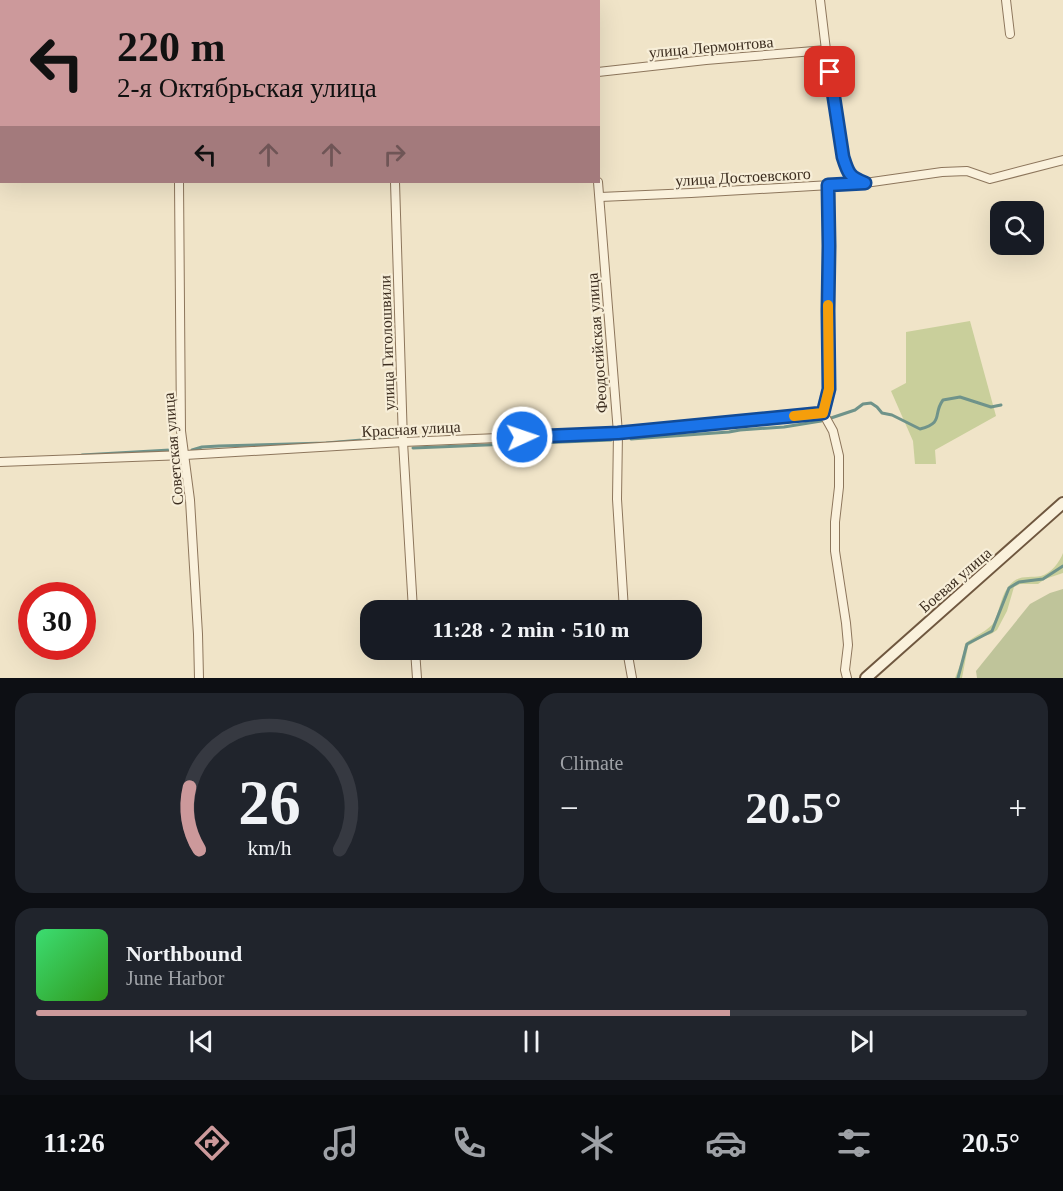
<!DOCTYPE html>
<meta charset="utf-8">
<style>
body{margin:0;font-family:Georgia,serif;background:#20242c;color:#f1f3f6;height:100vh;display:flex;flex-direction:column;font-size:22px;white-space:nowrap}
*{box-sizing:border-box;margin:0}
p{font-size:20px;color:#9ea1a6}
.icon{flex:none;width:33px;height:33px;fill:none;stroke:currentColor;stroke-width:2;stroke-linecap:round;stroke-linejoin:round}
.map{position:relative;height:678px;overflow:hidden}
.panel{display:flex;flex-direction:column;gap:15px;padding:15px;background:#0d0f14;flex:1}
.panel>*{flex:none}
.hud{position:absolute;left:0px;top:0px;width:600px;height:183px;box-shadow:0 6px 24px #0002;background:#cc999b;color:#111;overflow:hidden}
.tools{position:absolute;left:990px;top:201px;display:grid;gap:12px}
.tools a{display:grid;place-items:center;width:54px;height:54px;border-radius:12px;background:#171b24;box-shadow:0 6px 24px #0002;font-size:30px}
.speed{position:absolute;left:18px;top:582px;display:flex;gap:12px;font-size:30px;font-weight:700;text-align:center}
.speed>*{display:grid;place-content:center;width:78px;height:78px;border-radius:50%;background:#171b24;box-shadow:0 6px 24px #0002;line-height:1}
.speed .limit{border:9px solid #d22;background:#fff;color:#111}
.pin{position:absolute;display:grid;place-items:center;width:51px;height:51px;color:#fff;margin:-26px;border-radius:12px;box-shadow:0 3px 9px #0006}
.me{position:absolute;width:66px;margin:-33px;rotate:87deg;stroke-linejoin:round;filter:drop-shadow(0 0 4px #0008)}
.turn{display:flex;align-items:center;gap:21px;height:126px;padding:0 18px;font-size:27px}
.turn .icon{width:78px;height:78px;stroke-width:2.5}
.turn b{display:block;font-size:42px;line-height:51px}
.lanes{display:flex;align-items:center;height:57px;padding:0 18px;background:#0003;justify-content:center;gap:30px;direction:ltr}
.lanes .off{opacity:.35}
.big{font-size:45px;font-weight:800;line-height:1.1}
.panel .tile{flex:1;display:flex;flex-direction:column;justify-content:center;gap:9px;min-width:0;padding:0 21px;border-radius:18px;background:#20242c}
.panel .dial{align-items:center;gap:0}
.dial svg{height:156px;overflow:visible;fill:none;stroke:#363941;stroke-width:7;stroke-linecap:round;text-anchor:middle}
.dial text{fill:#f1f3f6;stroke:none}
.song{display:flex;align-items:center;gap:18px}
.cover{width:72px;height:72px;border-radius:9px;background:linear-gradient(135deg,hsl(140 70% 55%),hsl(110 70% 35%))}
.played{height:6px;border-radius:3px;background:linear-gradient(90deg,#cc999b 70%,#363941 70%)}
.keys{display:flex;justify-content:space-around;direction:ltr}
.heat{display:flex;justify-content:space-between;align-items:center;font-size:33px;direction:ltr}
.panel .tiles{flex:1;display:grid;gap:15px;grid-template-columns:1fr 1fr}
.tile:last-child{grid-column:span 2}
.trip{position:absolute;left:360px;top:600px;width:342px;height:60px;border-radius:18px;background:#171b24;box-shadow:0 6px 24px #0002;font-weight:800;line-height:60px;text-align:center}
.tabs{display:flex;height:96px;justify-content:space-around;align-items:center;background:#090b0e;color:#9ea1a6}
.tabs .icon{width:42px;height:42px}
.tabs .active{color:#cc999b}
.tabs b{font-size:27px;color:#f1f3f6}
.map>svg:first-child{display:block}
.green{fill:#c9cf9b}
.cemetery{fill:#bfc49a}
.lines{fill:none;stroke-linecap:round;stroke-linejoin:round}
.stream{stroke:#6f938a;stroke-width:3}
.street-casing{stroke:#8d765c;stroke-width:10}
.secondary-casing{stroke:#6f573f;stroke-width:14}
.street{stroke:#faf1dc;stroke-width:8}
.secondary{stroke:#faf1dc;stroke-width:10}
.route-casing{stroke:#114b97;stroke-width:15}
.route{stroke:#1a73e8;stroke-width:10}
.slow{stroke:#f59e0b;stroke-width:10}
.labels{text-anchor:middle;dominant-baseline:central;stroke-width:4.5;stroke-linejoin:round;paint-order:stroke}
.street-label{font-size:16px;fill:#3d2e20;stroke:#f7eed8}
</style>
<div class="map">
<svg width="1063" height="678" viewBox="0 0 1063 678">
<rect width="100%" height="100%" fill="#f0e4c8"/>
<!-- green -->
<g class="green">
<polygon points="970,321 996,416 935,450 936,464 915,464 913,441 891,391 906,383 906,332"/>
<path d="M1063 553V573L1045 579 1038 584H1020L1014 587 1007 611 997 630 991 634 984 636 968 646 962 678H955L962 660 965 644C972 637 990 630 994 622 1001 608 1001 591 1014 581 1022 575 1032 578 1041 576 1050 574 1060 562 1063 553Z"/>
</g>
<!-- cemetery -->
<polygon class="cemetery" points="1063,589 1063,678 977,678 976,671 1030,604 1050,593"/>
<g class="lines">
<!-- stream -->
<g class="stream">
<path d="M831 418 855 410 863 404 871 403 877 407 882 413 892 415 920 429C945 422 932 415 943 400L960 397 991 407 1001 405"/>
<polyline points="631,439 729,432 740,430 784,427 821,421"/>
<polyline points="413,448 611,440"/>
<polyline points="192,450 202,447 219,446 326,443 398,437"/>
<polyline points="82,455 170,450"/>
<polyline points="958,678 967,644 992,631 1009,588 1019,582 1043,579 1063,566"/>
</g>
<!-- street casing -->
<g class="street-casing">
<g id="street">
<polyline points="385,0 385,2"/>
<path d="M820 0 826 50 843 157C847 168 849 177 860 181"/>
<polyline points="1006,0 1010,34"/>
<polyline points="101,2 116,0"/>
<polyline points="164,2 164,0"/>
<polyline points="598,72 706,60 826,50"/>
<polyline points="0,123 2,123"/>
<polyline points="179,182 181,431 190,500 198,634 199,678"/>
<polyline points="395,182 403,442 413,610"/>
<polyline points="598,182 618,433 617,499 624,610"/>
<polyline points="828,185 829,246 828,311 829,389 823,413 833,431 839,456 839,487 835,522 835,551 846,623 848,645 845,670 847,678"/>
<polyline points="600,197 691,193 865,183 942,172 967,171 990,179 1063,160"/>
<polyline points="0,462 185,455 403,442 618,433 823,413"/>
<polyline points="415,650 417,678"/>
<polyline points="627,650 632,678"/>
</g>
</g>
<!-- secondary casing -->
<g class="secondary-casing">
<polyline id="secondary" points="866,678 1063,503"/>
</g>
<!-- street -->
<use href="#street" class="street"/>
<!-- secondary -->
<use href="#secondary" class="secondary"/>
</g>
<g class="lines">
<!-- route casing -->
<g class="route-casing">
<path id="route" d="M522 437 618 433 823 413 829 389 828 311 829 246 828 185 865 183C849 177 848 173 843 157L830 72"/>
</g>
<!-- route -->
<use href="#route" class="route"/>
<!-- slow -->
<polyline class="slow" points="794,416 823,413 829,389 828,305"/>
</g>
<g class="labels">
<!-- street labels -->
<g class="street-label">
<text transform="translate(711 47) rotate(-5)">улица Лермонтова</text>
<text transform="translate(743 177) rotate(-3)">улица Достоевского</text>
<text transform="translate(387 343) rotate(-92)">улица Гиголошвили</text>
<text transform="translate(597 343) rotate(-94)">Феодосийская улица</text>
<text transform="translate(411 429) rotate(-3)">Красная улица</text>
<text transform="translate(173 449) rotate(-95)">Советская улица</text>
<text transform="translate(955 580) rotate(-41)">Боевая улица</text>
</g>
</g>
</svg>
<div class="tools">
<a><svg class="icon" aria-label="search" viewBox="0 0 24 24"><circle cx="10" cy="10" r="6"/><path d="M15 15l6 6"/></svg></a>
</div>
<div class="speed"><div class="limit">30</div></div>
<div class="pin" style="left:830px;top:72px;background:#d93025"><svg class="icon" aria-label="arrive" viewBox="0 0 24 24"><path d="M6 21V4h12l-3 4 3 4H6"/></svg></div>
<svg class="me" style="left:522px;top:437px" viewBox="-20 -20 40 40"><circle r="17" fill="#1a73e8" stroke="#fff" stroke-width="3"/><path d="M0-11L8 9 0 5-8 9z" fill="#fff"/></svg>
<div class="trip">11:28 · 2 min · 510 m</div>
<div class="hud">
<div class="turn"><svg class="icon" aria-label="left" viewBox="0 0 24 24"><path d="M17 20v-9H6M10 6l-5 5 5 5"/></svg><div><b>220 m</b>2-я Октябрьская улица</div></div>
<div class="lanes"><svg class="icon" aria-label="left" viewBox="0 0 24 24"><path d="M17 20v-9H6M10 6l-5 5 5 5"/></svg><svg class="icon off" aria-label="ahead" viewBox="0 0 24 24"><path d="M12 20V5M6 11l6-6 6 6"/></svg><svg class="icon off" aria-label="ahead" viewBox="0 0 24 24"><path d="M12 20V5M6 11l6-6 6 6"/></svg><svg class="icon off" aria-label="right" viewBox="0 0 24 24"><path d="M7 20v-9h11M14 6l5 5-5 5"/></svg></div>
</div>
</div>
<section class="panel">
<div class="tiles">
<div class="tile dial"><svg viewBox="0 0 100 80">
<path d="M14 69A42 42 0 1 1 86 69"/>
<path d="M14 69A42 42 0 0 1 9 37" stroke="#cc999b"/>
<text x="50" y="56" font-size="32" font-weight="700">26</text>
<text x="50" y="72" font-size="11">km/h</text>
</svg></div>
<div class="tile"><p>Climate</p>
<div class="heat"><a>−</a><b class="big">20.5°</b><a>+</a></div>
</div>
<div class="tile">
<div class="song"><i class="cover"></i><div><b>Northbound</b><p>June Harbor</p></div></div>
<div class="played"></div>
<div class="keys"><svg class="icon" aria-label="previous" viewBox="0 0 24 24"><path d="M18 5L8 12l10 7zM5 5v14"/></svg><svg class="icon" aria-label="pause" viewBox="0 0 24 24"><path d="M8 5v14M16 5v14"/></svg><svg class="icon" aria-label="next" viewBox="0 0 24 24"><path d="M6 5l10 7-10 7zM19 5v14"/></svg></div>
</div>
</div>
</section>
<nav class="tabs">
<b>11:26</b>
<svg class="icon active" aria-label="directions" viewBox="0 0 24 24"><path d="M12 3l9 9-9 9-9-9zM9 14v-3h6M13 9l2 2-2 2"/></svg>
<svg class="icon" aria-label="music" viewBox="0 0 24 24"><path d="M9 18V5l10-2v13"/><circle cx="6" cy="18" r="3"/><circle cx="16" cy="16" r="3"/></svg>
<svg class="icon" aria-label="phone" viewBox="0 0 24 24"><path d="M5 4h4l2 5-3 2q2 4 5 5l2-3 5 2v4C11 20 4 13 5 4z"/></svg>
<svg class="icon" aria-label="climate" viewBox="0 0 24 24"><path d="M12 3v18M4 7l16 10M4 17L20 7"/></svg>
<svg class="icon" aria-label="car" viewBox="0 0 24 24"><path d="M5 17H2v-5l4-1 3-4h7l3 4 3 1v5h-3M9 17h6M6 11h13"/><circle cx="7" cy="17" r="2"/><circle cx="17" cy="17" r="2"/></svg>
<svg class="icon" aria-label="filters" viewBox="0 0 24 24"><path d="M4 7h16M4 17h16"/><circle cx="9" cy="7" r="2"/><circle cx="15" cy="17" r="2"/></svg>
<b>20.5°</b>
</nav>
